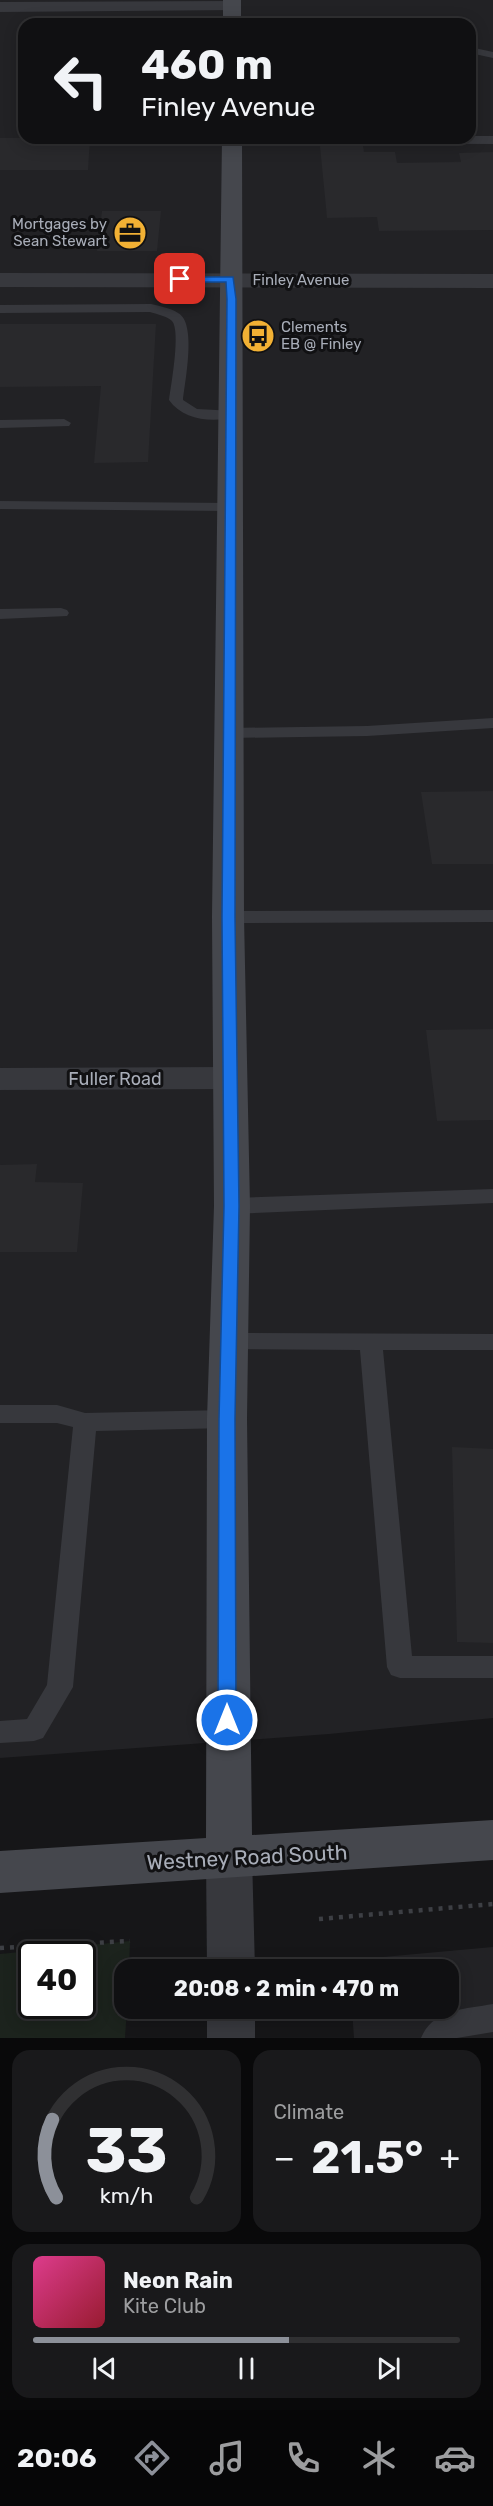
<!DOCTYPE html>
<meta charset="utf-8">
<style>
body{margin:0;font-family:Rubik,sans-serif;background:#19191b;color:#f1f3f6;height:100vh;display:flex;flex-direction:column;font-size:22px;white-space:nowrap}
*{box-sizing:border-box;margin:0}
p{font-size:20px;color:#9c9d9f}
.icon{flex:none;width:33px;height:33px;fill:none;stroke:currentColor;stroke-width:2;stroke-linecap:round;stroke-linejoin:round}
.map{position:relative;height:2038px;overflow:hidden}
.sheet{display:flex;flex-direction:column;gap:12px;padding:12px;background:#09090a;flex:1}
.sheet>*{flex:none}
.hud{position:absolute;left:18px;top:18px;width:458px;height:126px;border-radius:18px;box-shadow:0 3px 15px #0003,0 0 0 2px #303032;background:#101012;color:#f1f3f6;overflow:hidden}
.speed{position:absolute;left:18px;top:1941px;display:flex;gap:12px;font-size:30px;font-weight:700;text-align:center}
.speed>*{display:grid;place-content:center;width:78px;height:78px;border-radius:50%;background:#101012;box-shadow:0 3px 15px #0003,0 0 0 2px #303032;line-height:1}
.speed .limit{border:3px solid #111;border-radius:9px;background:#fff;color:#111}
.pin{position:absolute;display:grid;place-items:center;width:51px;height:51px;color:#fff;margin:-26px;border-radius:12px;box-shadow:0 3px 9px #0006}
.me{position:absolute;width:66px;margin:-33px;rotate:0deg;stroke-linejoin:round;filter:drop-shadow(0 0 4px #0008)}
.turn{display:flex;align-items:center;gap:21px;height:126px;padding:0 24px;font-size:27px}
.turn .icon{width:78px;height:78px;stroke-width:2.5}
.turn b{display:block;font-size:42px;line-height:51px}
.big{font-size:45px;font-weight:700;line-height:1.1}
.sheet .card{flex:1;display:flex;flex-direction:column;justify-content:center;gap:9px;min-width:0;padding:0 21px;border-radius:18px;background:#19191b}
.sheet .dial{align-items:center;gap:0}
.dial svg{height:156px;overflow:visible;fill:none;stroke:#303032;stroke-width:7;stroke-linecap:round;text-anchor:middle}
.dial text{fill:#f1f3f6;stroke:none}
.song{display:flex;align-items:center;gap:18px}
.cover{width:72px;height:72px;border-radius:9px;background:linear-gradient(135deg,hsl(330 70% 55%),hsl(350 70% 35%))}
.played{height:6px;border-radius:3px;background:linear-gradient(90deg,#8c9099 60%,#303032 60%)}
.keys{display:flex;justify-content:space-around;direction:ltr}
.heat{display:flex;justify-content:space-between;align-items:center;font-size:33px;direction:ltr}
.sheet .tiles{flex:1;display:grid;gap:12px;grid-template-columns:1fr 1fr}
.card:last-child{grid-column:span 2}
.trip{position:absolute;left:114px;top:1959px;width:345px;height:60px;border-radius:18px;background:#101012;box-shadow:0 3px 15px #0003,0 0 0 2px #303032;font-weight:700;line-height:60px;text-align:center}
.tabs{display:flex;height:96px;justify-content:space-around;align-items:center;background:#060607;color:#9c9d9f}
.tabs .icon{width:42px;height:42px}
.tabs .current{color:#8c9099}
.tabs b{font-size:27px;color:#f1f3f6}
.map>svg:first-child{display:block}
.built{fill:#222225;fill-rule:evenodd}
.green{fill:#1c231d;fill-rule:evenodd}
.building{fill:#29292c}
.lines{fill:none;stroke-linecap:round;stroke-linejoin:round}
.path{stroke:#3d3f44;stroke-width:4.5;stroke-dasharray:4 6;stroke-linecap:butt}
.lane{fill:#37383d;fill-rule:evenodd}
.street{fill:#37383d;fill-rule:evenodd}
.secondary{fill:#45474d;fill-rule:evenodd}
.route{fill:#1a73e8;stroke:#114b97;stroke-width:1.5}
.labels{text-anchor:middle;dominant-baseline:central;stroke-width:6;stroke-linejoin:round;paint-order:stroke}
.far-poi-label{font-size:15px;fill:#a8adb8;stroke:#111113;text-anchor:end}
.far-street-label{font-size:15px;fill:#a8adb8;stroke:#111113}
.street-label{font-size:18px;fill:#a8adb8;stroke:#111113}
.near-street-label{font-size:21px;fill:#a8adb8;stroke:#111113}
</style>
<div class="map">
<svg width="493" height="2038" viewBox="0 0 493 2038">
<rect width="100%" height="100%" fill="#161618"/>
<!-- built -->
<g class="built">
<path d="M0 0H493V1718L329 1734 0 1758ZM24 24H470V138H24Z"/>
<polygon points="493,1947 493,2038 354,2038 352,2009 448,2008 448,1970 351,1969 350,1960"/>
</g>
<!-- green -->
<path class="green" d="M130 1941 129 1969 124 1970V2008L127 2009 125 2038H0V1954ZM32 1954H82V2006H32Z"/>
<!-- building -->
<g class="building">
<polygon points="0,138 90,138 88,170 0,170"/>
<polygon points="320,146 363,146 364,152 395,152 397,163 461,162 459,153 493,152 493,230 379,231 377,217 327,218"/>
<polygon points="102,211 161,211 157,251 97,251"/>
<polygon points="0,324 156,324 148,462 94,463 101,386 0,387"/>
<polygon points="493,791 493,864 432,864 421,792"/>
<polygon points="493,1029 493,1120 437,1121 426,1030"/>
<polygon points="37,1164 35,1182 83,1183 77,1252 0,1252 0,1165"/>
<polygon points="452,1447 493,1449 493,1643 457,1642"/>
</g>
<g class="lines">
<!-- path -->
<g class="path">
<polyline points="319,1919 493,1904"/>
<polyline points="0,1948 130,1941"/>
</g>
<!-- lane -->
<g class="lane">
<polygon points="470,47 493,52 493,58 470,53"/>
<polygon points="470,136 493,136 493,144 232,143 226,139"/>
<path d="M151 304C159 306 171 308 178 313 197 323 185 381 183 400L197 409 235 411 237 414 235 417C212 423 183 420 169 400 171 385 181 331 172 321 167 316 156 314 150 312L0 313V305Z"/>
<polygon points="64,419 71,423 69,426 0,428 0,420"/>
<polygon points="0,501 229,503 236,507 229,511 0,509"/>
<polygon points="61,608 67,610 69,613 67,616 0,619 0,609"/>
<polygon points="493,718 493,728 367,736 230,738 224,737 222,733 224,729 230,728 367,726"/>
<polygon points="493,910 493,922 228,923 221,921 219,917 221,913 228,911"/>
<polygon points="493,1189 493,1203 232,1214 225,1211 221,1206 225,1201 232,1198"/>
<polygon points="228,1333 493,1334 493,1350 383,1350 412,1656 493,1656 493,1678 400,1678 391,1675 387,1667 360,1350 228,1349 220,1347 217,1341 220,1335"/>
<polygon points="0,1405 57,1405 85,1413 227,1410 235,1413 239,1419 235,1425 227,1428 96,1431 73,1687 43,1738 34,1741 0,1743 0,1721 27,1719 47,1685 73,1427 57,1423 0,1423"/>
<path d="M493 2004V2032L457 2038H421C433 2009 465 2009 493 2004Z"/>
</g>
<!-- street -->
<g class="street">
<polygon points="232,1 238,2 241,6 238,10 0,12 0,2"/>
<polygon points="0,273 493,274 493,288 0,287"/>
<polygon points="229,1067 241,1070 246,1078 241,1086 229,1089 0,1090 0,1068"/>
<polygon points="229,1835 245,1841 252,1856 255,1970 207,1970 206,1856 213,1841"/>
<rect x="207" y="2008" width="48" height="30"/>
</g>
<!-- secondary -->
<g class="secondary">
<rect x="223" y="0" width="18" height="24"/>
<polygon points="222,138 242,138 244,917 250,1206 247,1419 252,1835 493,1820 493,1860 0,1893 0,1851 206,1838 207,1419 214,1206 212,917"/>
</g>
</g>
<!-- route -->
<polygon class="route" points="233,277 236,299 235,917 239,1206 235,1419 236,1720 233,1725 227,1728 221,1725 218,1720 219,1419 224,1206 222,917 227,299 226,282 180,282 176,279 180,277"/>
<!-- icons -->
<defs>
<g id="office-disc" transform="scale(1.725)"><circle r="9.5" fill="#f2b134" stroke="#111113"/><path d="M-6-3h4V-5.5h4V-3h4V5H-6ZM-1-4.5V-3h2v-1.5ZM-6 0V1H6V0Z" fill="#111"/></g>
<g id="bus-disc" transform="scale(1.725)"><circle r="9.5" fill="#f2b134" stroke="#111113"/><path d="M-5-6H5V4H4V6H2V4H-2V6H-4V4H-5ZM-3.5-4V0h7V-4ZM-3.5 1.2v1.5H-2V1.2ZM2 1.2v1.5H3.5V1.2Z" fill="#111"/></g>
</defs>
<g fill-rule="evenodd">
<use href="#office-disc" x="130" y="233"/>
<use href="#bus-disc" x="258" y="336"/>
</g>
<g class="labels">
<!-- far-poi labels -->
<g class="far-poi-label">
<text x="107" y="224">Mortgages by<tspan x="107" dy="17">Sean Stewart</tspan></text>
<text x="281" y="327" text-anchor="start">Clements<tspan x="281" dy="17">EB @ Finley</tspan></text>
</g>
<!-- far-street labels -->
<g class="far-street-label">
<text x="301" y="280">Finley Avenue</text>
</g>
<!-- street labels -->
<g class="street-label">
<text x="115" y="1079">Fuller Road</text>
</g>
<!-- near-street labels -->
<g class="near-street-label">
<text transform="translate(247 1857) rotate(-3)">Westney Road South</text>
</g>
</g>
</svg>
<div class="speed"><div class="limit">40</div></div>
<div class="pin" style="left:180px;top:279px;background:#d93025"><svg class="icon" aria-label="arrive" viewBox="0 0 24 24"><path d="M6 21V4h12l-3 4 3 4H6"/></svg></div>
<svg class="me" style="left:227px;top:1720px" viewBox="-20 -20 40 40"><circle r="17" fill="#1a73e8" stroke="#fff" stroke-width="3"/><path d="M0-11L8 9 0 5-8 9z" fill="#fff"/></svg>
<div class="trip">20:08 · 2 min · 470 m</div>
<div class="hud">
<div class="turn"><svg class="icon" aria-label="left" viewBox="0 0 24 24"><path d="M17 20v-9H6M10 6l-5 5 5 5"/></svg><div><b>460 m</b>Finley Avenue</div></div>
</div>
</div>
<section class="sheet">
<div class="tiles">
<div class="card dial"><svg viewBox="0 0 100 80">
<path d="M14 69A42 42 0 1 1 86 69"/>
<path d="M14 69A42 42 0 0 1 12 29" stroke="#8c9099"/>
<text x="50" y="56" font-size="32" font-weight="700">33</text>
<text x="50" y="72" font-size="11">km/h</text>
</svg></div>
<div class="card"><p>Climate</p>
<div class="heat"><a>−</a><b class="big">21.5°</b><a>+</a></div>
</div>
<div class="card">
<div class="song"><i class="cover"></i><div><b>Neon Rain</b><p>Kite Club</p></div></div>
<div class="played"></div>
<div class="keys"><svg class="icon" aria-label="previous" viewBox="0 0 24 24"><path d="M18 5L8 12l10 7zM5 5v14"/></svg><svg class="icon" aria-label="pause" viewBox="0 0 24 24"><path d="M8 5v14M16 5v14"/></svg><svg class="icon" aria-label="next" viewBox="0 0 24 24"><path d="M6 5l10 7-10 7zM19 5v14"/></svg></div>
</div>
</div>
</section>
<nav class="tabs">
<b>20:06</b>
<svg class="icon current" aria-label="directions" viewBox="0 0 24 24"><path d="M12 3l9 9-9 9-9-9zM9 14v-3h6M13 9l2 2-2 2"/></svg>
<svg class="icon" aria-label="music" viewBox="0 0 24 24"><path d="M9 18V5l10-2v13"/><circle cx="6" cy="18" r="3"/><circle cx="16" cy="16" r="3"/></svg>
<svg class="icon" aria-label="phone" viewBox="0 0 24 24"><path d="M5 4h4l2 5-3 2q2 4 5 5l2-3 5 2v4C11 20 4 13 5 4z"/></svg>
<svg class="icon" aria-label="climate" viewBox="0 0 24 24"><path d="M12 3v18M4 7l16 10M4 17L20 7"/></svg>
<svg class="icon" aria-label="car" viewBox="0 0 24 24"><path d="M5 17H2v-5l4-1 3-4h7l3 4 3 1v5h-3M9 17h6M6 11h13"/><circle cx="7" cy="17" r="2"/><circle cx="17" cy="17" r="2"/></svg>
</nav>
